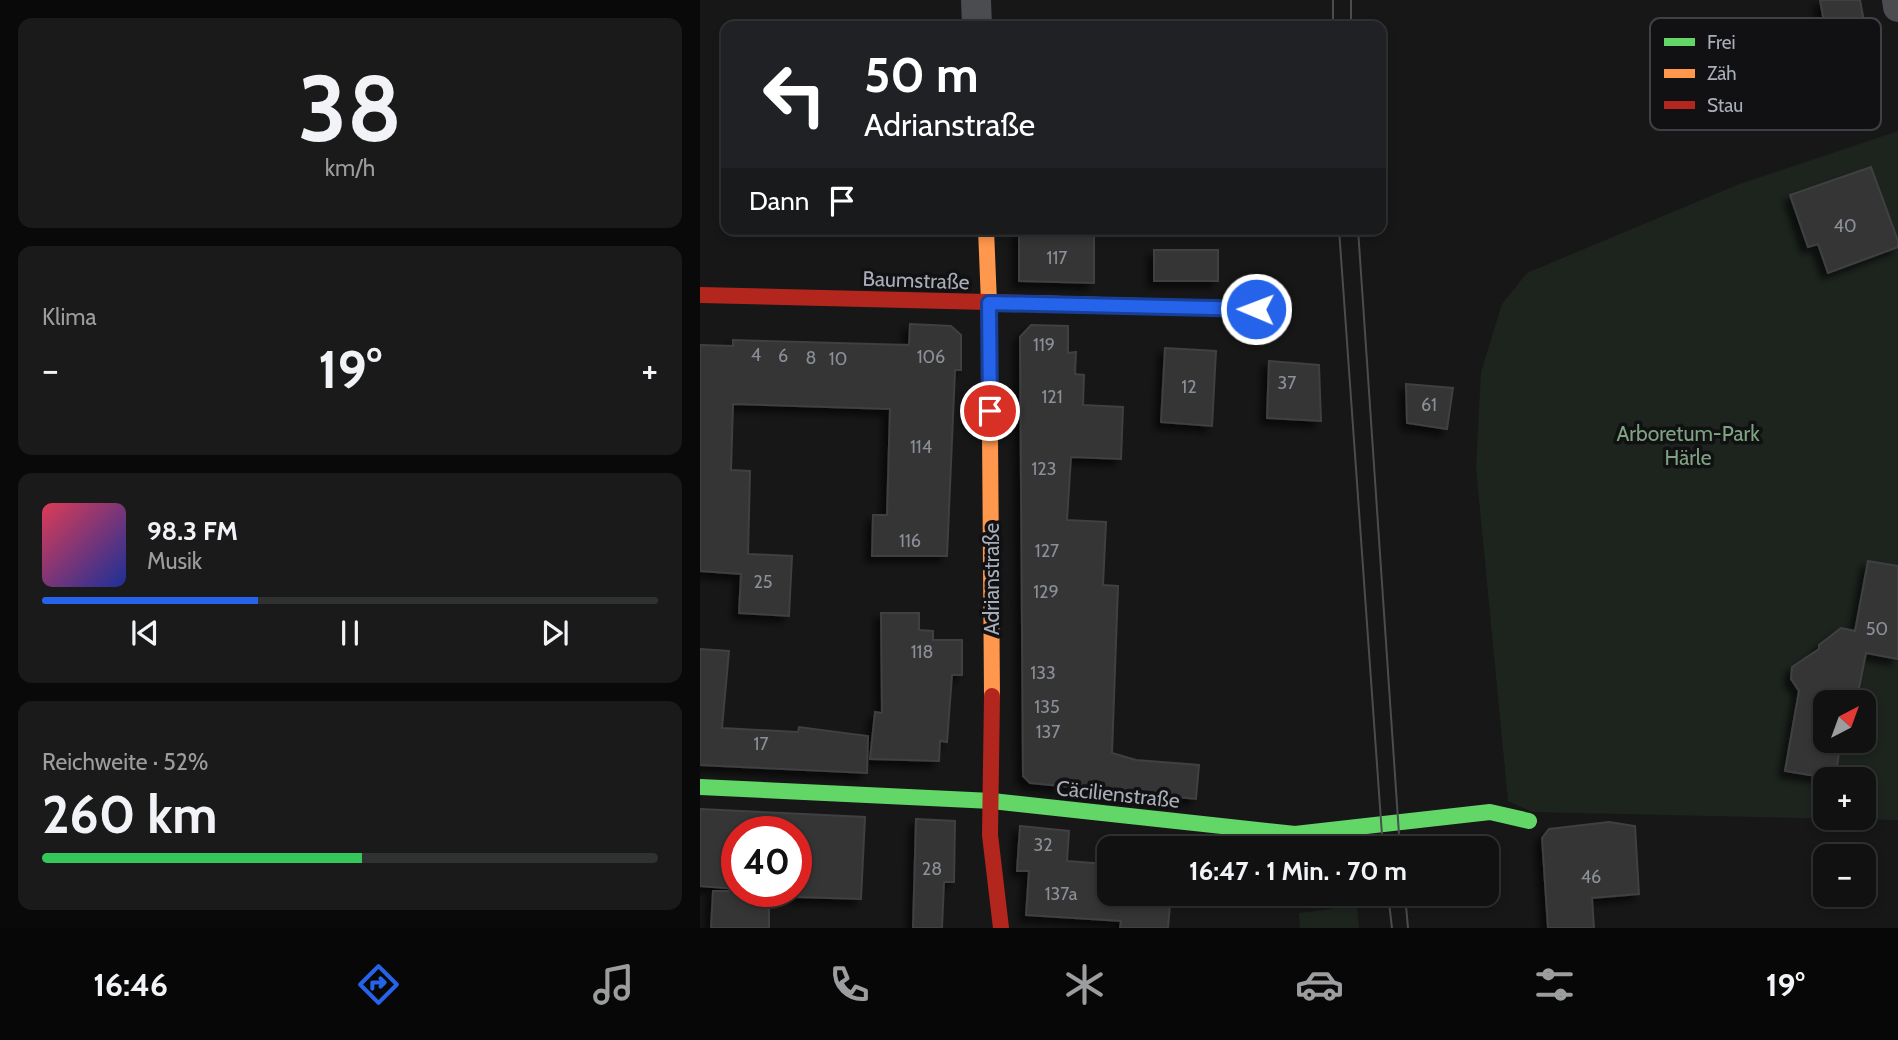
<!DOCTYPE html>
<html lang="de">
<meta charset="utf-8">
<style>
body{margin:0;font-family:Cabin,sans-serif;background:#1a1a1a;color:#f1f3f6;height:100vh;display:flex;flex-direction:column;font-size:26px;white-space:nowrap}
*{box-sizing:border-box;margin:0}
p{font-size:23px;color:#9c9d9f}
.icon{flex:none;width:38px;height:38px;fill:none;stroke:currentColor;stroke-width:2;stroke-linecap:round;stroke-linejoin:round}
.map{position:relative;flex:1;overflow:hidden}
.details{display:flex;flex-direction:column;gap:18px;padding:18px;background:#090909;width:700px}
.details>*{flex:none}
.top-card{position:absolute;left:21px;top:21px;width:665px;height:214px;border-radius:14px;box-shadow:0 4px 10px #0003,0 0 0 2px #303131;background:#202124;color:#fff;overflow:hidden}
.needle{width:46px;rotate:41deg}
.fabs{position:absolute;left:1113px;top:690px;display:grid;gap:14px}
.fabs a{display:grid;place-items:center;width:63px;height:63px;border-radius:14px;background:#111;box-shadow:0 4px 10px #0003,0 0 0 2px #303131;font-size:35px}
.speed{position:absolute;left:21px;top:816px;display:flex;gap:14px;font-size:35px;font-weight:700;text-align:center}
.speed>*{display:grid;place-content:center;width:91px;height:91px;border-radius:50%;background:#111;box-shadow:0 4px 10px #0003,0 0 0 2px #303131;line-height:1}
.speed .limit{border:10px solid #d22;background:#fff;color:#111}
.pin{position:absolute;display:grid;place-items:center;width:60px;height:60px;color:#fff;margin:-30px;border:4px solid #fff;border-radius:50%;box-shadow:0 2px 7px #0007}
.me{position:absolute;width:77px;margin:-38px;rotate:271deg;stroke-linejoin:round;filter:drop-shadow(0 0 5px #0008)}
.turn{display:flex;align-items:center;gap:24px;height:147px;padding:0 28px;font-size:32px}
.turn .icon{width:91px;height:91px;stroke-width:2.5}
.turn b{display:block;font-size:49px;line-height:60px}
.then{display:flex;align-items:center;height:66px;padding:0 28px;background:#0003;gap:14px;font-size:26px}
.big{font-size:52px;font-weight:800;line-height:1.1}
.details .widget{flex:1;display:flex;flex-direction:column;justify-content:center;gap:10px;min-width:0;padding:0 24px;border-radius:14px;background:#1a1a1a}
.details .dial{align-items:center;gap:0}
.dial b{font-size:91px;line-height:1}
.song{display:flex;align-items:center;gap:21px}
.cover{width:84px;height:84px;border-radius:10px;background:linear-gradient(135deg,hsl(350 70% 55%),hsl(230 70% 35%))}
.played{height:7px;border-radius:4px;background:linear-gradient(90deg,#2563eb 35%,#303131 35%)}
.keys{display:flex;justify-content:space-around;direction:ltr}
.heat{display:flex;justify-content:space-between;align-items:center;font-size:38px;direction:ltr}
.charge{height:10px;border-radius:5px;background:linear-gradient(90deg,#34c759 52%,#303131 0)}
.trip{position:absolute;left:397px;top:836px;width:402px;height:70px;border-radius:14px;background:#111;box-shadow:0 4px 10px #0003,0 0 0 2px #303131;font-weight:800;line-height:70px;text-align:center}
.tabs{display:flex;height:112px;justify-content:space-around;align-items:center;background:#070707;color:#9c9d9f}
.tabs .icon{width:49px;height:49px}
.tabs .active{color:#2563eb}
.tabs b{font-size:32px;color:#f1f3f6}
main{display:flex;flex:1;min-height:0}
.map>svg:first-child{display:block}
.green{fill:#1d241e;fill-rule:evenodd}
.building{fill:#353536;stroke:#3f4043;stroke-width:2;filter:url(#shadow)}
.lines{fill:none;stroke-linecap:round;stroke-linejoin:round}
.street{stroke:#4b4c50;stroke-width:30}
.fast{stroke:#63d668;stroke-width:16}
.slow{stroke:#ff974d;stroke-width:16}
.jam{stroke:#b3261e;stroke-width:16}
.tram{stroke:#4b4c4f;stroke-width:2}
.route-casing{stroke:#184099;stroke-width:18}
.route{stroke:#2563eb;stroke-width:12}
.labels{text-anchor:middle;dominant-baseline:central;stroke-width:7;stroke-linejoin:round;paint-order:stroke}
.number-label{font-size:18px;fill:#8b8f98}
.street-label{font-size:21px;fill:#a8adb8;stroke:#111113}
.park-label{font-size:21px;fill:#7fa381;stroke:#111113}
.key{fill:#111113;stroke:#3e4045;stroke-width:2}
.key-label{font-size:19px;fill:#a8adb8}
</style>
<main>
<section class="details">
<div class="widget dial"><b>38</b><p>km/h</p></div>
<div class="widget"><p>Klima</p>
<div class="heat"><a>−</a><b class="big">19°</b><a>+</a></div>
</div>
<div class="widget">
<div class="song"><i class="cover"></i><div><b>98.3 FM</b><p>Musik</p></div></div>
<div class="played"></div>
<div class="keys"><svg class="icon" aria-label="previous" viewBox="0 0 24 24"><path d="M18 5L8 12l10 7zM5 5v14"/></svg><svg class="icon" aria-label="pause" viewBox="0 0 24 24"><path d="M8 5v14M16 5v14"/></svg><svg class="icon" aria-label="next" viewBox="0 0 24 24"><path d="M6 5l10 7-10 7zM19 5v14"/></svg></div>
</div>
<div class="widget"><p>Reichweite · 52%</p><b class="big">260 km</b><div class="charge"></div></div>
</section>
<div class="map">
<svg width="1198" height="928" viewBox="0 0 1198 928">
<defs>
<filter id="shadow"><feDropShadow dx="-6" dy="6" stdDeviation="3.5" flood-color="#0009"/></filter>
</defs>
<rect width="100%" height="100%" fill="#171717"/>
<!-- green -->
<g class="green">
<path d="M1198 131V820L832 812 808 801 776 468 781 372 802 304 827 273 1037 185ZM1125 702H1164V740H1125ZM1125 779H1164V817H1125Z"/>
<polygon points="631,894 656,894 659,928 600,928 599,913 632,909"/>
</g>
<!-- building -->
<g class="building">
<polygon points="1120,0 1160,0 1170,54 1163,55 1173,106 1121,117 1110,64 1131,60"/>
<polygon points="1171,167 1198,241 1198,247 1128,273 1118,244 1108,247 1090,195"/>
<polygon points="319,229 394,229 394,283 319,281"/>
<rect x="454" y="250" width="64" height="31"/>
<polygon points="210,324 251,326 261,335 261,370 255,370 247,556 172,556 173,515 187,515 190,409 33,404 31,470 50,471 48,554 92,556 89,616 39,613 41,574 0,571 0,345 33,346 33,340 209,345"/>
<polygon points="331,325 368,326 368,353 376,352 375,374 384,375 383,405 423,407 421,459 371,457 367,520 406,522 403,585 418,586 412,753 436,760 499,765 496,799 330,783 323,776 320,337"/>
<polygon points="465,348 516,351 512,426 461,422"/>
<polygon points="569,361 619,365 621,421 567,418"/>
<polygon points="706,384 753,388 747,429 707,423"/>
<polygon points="1168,561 1198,566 1198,659 1166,653 1157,698 1149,696 1148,702 1125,702 1125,740 1141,740 1135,779 1085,771 1099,691 1091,679 1092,667 1119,649 1119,645 1141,628 1155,631"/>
<polygon points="181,613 219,613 219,630 233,631 233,640 262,640 262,675 252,675 247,742 240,741 239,761 170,759 175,712 182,713"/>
<polygon points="0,649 29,651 22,728 98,732 99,727 168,736 167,773 0,765"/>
<polygon points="0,809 165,817 161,899 96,897 96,831 37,831 37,889 0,886"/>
<polygon points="216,819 255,821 254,882 244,882 242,928 213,928"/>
<polygon points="909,822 935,826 939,894 892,898 894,928 848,928 842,838 849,829"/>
<polygon points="320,826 369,831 367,861 406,864 405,872 410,872 410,894 471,894 468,928 420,928 421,921 326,915 329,871 317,871"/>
<polygon points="13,891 69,891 69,928 11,928"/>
</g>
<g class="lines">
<!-- street -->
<g class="street">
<polyline points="276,0 277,26"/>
<polyline points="1197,0 1198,7"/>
</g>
<!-- fast -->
<polyline class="fast" points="0,787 292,801 595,834 790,812 829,821"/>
<!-- slow -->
<g class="slow">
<polyline points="286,229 289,303 292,696"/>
<polyline points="324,303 556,309"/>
</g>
<!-- jam -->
<g class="jam">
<polyline points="0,295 324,303"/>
<polyline points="292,696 290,835 301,928"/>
</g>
<!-- tram -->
<g class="tram">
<polyline points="633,0 633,26"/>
<polyline points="651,0 651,26"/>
<polyline points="639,229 683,849"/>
<polyline points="658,229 700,849"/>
<polyline points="688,894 692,928"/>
<polyline points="705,894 708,928"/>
</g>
</g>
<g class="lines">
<!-- route casing -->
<g class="route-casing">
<polyline id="route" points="290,411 289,303 556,309"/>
</g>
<!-- route -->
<use href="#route" class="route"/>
</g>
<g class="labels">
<!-- number labels -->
<g class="number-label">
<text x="1145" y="226">40</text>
<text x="357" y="258">117</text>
<text x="344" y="345">119</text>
<text x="56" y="355">4</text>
<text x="83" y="356">6</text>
<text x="231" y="357">106</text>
<text x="111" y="358">8</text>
<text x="138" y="359">10</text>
<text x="587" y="383">37</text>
<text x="489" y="387">12</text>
<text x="352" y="397">121</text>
<text x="729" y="405">61</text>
<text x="221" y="447">114</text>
<text x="344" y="469">123</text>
<text x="210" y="541">116</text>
<text x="347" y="551">127</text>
<text x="63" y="582">25</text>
<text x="346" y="592">129</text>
<text x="1177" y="629">50</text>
<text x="222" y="652">118</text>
<text x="343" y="673">133</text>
<text x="347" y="707">135</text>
<text x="348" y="732">137</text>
<text x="61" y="744">17</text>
<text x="343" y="845">32</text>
<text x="232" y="869">28</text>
<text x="891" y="877">46</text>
<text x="361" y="894">137a</text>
</g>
<!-- street labels -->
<g class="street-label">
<text transform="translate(216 280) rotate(2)">Baumstraße</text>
<text transform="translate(291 579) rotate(-90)">Adrianstraße</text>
<text transform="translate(418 794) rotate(6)">Cäcilienstraße</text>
</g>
<!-- park labels -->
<g class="park-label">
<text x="988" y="433">Arboretum-Park<tspan x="988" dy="24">Härle</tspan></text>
</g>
</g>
<!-- legend -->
<rect x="950" y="18" width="231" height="112" rx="10" class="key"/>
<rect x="964" y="38" width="31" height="8" fill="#63d668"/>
<rect x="964" y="69" width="31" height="9" fill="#ff974d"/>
<rect x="964" y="101" width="31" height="8" fill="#b3261e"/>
<g class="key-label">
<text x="1007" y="49">Frei</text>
<text x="1007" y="80">Zäh</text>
<text x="1007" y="112">Stau</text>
</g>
</svg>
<div class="fabs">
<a><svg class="needle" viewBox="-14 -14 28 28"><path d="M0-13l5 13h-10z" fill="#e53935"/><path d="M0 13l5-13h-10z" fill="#9c9d9f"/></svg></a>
<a>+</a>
<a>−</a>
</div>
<div class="speed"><div class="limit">40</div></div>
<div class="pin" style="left:290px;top:411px;background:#d93025"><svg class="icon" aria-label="arrive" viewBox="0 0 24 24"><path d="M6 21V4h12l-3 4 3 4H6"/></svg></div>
<svg class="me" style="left:556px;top:309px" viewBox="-20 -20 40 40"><circle r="17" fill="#2563eb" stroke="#fff" stroke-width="3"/><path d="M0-11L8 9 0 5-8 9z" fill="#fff"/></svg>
<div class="trip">16:47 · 1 Min. · 70 m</div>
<div class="top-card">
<div class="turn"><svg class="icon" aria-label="left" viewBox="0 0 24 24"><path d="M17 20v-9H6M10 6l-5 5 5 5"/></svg><div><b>50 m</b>Adrianstraße</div></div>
<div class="then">Dann<svg class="icon" aria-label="arrive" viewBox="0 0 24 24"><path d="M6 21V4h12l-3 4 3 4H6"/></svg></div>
</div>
</div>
</main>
<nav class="tabs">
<b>16:46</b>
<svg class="icon active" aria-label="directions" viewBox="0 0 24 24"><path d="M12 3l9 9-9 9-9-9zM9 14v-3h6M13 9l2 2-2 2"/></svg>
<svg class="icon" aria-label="music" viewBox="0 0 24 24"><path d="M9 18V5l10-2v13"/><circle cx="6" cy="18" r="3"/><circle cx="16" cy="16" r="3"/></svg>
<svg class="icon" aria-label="phone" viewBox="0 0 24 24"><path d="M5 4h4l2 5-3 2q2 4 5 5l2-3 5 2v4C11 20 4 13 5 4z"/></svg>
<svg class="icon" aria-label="climate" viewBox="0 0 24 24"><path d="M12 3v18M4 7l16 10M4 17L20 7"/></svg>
<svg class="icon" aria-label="car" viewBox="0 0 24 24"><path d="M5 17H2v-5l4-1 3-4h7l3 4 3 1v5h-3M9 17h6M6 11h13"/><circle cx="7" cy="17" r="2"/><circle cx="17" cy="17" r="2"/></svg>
<svg class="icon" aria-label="filters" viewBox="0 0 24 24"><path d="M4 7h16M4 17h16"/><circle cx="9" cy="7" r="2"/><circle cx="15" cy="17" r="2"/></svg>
<b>19°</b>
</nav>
